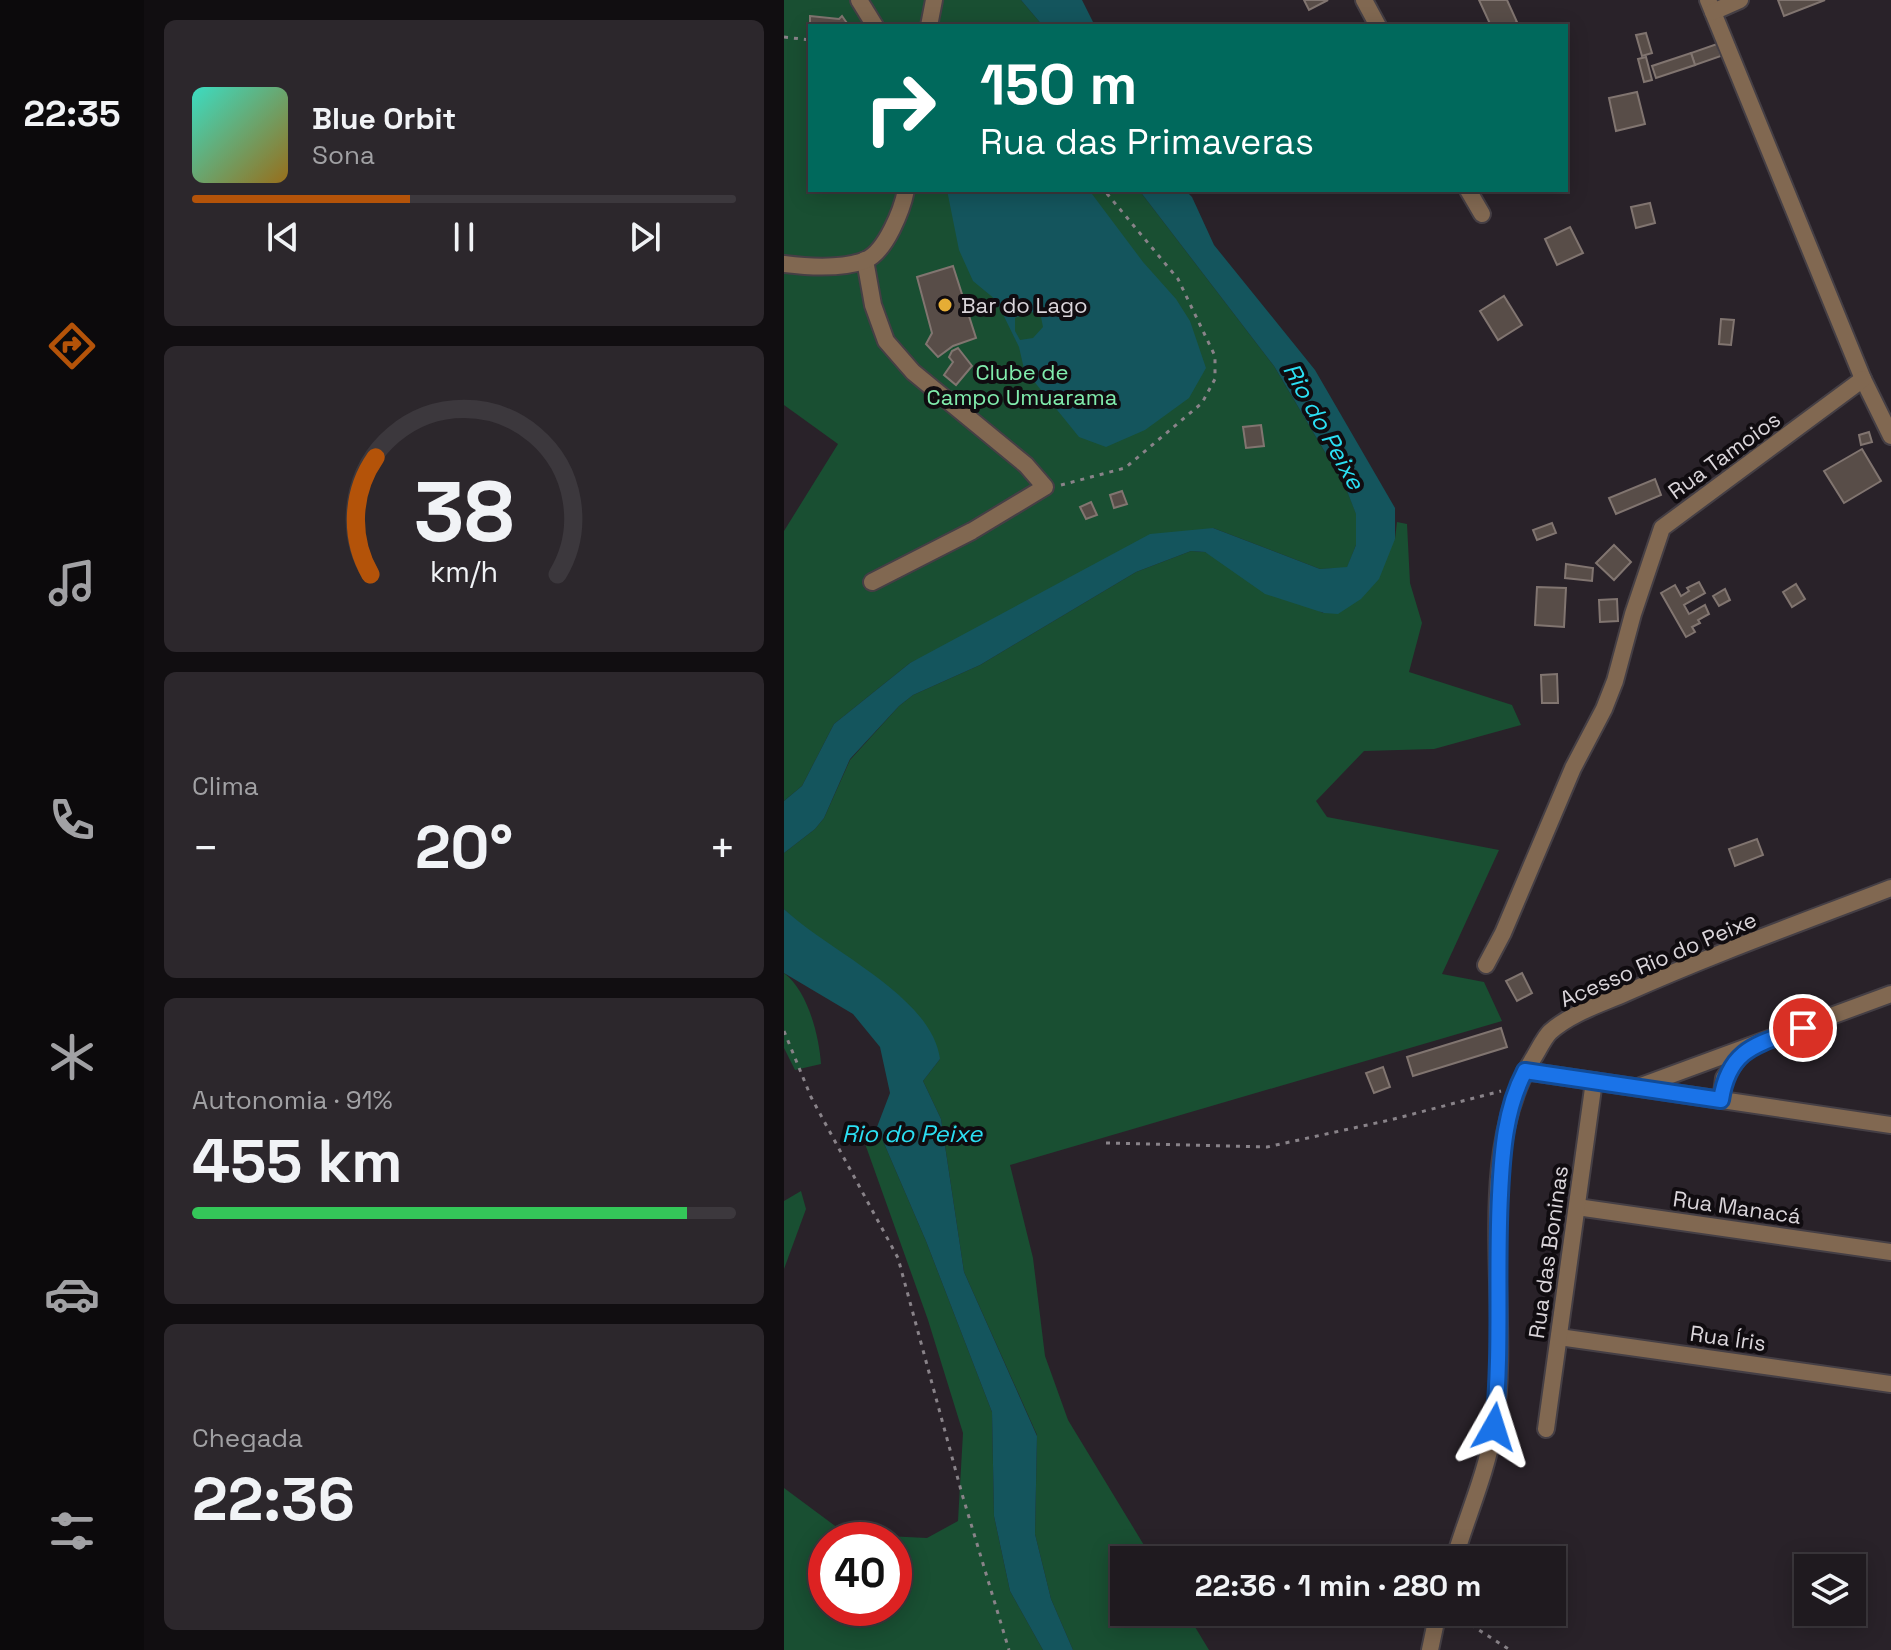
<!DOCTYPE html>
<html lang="pt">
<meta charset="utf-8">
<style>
body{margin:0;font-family:"Space Grotesk",sans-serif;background:#2c272c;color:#f1f3f6;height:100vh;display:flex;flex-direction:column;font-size:30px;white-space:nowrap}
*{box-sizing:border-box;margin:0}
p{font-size:26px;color:#a1a1a4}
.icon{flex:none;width:44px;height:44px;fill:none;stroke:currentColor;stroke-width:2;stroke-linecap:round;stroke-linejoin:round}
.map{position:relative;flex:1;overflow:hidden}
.details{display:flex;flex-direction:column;gap:20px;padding:20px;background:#110e11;width:640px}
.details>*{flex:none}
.banner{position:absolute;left:24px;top:24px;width:760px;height:168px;border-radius:0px;box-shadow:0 4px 20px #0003,0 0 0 2px #3c383d;background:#00695c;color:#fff;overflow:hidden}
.controls{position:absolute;left:1010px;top:1554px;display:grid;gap:16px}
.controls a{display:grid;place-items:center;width:72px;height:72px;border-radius:0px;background:#1f1a1f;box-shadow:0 4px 20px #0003,0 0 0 2px #3c383d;font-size:40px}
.speed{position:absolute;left:24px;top:1522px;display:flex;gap:16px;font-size:40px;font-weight:700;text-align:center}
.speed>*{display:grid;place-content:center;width:104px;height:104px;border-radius:50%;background:#1f1a1f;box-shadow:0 4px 20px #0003,0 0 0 2px #3c383d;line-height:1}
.speed .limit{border:12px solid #d22;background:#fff;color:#111}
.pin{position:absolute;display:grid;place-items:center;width:68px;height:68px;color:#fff;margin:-34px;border:4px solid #fff;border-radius:50%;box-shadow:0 2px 8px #0007}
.me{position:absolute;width:88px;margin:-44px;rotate:6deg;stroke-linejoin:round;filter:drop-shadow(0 0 6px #0008)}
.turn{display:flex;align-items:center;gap:28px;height:168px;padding:0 40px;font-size:36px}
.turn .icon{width:104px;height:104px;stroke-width:2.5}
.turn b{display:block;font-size:56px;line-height:68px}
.big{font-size:60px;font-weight:800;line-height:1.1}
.details .widget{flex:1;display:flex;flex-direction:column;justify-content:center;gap:12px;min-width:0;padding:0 28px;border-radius:12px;background:#2c272c}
.details .dial{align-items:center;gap:0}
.dial svg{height:208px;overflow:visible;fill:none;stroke:#3c383d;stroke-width:7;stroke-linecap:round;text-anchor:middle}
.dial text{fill:#f1f3f6;stroke:none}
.song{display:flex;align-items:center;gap:24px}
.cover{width:96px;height:96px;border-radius:12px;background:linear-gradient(135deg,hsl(170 70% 55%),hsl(40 70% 35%))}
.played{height:8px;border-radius:4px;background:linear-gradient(90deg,#b45309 40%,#3c383d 40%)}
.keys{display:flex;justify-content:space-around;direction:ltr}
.heat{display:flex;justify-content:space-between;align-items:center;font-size:44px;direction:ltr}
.charge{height:12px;border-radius:6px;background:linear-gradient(90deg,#34c759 91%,#3c383d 0)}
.trip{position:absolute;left:326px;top:1546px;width:456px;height:80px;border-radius:0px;background:#1f1a1f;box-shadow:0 4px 20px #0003,0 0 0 2px #3c383d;font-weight:800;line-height:80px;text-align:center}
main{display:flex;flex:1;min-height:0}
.tabs{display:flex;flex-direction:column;width:144px;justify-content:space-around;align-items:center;background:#0c0a0c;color:#a1a1a4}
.tabs .icon{width:56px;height:56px}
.tabs .current{color:#b45309}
.tabs b{font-size:36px;color:#f1f3f6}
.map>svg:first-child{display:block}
.green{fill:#194f32;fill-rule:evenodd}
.water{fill:#14555d;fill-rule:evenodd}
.building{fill:#584d48;stroke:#817570;stroke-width:2}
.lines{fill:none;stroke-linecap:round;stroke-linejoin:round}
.minor-casing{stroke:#453f45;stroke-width:20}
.tertiary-casing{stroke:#453f45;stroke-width:20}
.path{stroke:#898389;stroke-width:3;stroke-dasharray:4 6;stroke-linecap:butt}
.minor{stroke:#816851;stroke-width:16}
.tertiary{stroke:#816851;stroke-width:16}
.route-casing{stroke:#114b97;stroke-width:20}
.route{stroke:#1a73e8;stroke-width:14}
.poi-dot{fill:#e5ad35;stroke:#100c10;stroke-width:3}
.labels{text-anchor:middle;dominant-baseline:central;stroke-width:8;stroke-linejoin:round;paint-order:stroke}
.poi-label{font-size:22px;fill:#dad5da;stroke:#100c10;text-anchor:start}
.park-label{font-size:22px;fill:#81edad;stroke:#100c10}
.street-label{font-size:22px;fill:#dad5da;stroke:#100c10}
.water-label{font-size:24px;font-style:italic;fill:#2bdff3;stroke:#100c10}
</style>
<main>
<nav class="tabs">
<b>22:35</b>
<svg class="icon current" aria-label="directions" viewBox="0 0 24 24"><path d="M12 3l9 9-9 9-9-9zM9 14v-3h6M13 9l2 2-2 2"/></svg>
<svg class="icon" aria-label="music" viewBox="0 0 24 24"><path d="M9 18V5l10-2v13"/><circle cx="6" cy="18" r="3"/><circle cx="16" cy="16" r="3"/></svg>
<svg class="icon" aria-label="phone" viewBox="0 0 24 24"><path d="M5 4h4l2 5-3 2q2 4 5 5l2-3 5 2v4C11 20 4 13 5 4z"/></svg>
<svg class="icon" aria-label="climate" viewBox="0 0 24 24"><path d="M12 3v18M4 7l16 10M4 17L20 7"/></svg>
<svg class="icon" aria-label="car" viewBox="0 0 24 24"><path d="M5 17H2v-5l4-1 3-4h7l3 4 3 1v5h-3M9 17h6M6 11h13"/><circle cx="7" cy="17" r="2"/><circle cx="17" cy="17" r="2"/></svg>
<svg class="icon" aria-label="filters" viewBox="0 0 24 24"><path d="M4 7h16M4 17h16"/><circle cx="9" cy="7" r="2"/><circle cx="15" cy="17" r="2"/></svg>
</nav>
<section class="details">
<div class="widget">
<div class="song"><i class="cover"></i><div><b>Blue Orbit</b><p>Sona</p></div></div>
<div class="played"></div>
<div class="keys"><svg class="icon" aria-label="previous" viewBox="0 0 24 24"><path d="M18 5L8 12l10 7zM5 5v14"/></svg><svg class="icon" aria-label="pause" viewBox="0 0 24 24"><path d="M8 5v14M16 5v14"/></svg><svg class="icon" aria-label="next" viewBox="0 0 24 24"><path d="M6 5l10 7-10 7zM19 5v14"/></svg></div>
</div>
<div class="widget dial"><svg viewBox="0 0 100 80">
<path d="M14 69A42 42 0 1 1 86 69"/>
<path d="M14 69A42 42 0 0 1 16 24" stroke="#b45309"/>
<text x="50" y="56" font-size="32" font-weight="700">38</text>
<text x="50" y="72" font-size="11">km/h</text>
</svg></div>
<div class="widget"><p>Clima</p>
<div class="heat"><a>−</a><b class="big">20°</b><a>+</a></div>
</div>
<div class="widget"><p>Autonomia · 91%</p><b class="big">455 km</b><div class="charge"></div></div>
<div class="widget"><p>Chegada</p><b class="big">22:36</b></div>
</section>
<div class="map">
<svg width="1107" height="1650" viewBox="0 0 1107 1650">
<rect width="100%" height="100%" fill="#292229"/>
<!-- green -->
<g class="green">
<polygon points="0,0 237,0 259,26 26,26 26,190 355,190 490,366 561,486 572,513 572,545 563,568 536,569 429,528 126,663 50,724 18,786 0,801 0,531 54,444 0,405"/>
<polygon points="613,522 623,524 626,583 638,623 625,672 728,705 737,725 650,749 580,751 532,801 543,817 715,850 658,974 700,982 718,1021 226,1165 249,1258 261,1356 284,1420 369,1560 340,1560 340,1612 402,1612 425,1650 289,1650 267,1599 251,1534 253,1435 180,1272 157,1119 139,1081 156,1059 0,909 0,853 31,829 40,818 66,760 115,706 129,695 196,665 352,572 407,551 421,552 539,613 611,539"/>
<path d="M0 973C24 991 35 1036 37 1064L11 1070 0 1048Z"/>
<path d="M93 1127 142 1241 208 1412 210 1516 226 1591 259 1650H0V1488L62 1534 143 1538 174 1521 179 1433 144 1320 79 1138ZM42 1540H110V1608H42Z"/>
<polygon points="17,1191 22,1209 0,1269 0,1201"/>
</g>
<!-- water -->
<g class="water">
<polygon points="237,0 298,0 311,26 259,26"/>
<path d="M163 190H305L359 262 392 299 406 321 422 368 405 398 361 430 322 447 295 437 240 369 235 347 212 300 189 281 175 250ZM246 311 257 317 259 327 249 338 236 340 231 331V318Z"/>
<polygon points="355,190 401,190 408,197 430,245 531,370 611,508 611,539 595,579 577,599 554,614 540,613 481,594 421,552 407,551 352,572 196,665 129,695 115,706 66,759 40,818 31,829 0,853 0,801 18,786 50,724 126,663 366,534 429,528 536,569 563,567 572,545 572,514 561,486 490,366"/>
<path d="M0 909C44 951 148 996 156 1059L139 1081 157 1119 180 1272 253 1436 251 1534 267 1599 289 1650H259L226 1591 210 1516 208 1412 142 1241 93 1127 106 1093 96 1047 69 1014 0 973Z"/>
</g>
<!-- building -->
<g class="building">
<polygon points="520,0 544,0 525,10"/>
<polygon points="695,0 723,0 733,22 725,26 707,26"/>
<polygon points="994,0 1041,0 1000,16"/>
<polygon points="26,16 55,19 58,16 65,26 26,26 26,29"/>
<polygon points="862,33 868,53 858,56 852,35"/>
<polygon points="933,44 937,56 911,65 907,53"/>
<polygon points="907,53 911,65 872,78 868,66"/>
<polygon points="862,57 868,80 860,82 854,59"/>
<polygon points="853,92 861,124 832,131 825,98"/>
<polygon points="866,203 871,223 852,228 847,207"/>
<polygon points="786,227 799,253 773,265 761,239"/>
<polygon points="169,266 192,338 169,346 154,357 142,344 148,333 133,277"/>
<polygon points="720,296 738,325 714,340 696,311"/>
<polygon points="937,319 950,320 947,345 935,344"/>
<polygon points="174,348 188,366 172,385 160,375 169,362 165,357 168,351"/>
<polygon points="477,425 480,446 462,448 459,427"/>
<polygon points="1085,432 1088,442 1077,445 1075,435"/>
<polygon points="1078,449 1097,481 1060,503 1040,471"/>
<polygon points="871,479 877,495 832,514 825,498"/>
<polygon points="338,491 343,504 330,508 326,495"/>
<polygon points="307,502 313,515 302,519 296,507"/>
<polygon points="768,523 772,533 753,540 749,530"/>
<polygon points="830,545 847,562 830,580 812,563"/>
<polygon points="782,564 809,568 808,581 781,578"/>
<polygon points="915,582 921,593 900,605 905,614 921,605 925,614 914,620 916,623 908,627 911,632 902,637 877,593 891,585 897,596 905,591 903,588"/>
<polygon points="1012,584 1021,599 1008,607 999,592"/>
<polygon points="753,587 782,588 780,627 751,625"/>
<polygon points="941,589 946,600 935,606 929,596"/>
<polygon points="833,599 834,621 816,622 815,600"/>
<polygon points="773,674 774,703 758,703 757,675"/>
<polygon points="973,839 979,855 951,866 945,849"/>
<polygon points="738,973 748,993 733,1001 722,981"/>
<polygon points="717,1028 723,1047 629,1076 623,1057"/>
<polygon points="599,1067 606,1087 590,1093 582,1073"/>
</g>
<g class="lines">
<!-- minor casing -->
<g class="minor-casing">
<g id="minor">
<polyline points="75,0 91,26"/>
<polyline points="580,0 594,26"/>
<polyline points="924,0 1079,379 1107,436"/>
<polyline points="929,12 956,0"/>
<polyline points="145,26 150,0"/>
<polyline points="684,190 698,214"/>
<polyline points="81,260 89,305 102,341 129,372 242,465 261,487 188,531 88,582"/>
<path d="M0 264C24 267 59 269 82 260 102 251 118 210 122 190"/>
<polyline points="702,965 719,933 789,768 820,709 831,681 849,614 878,528 1079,379"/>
<polyline points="741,1071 1107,1125"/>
<polyline points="857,1086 1107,994"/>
<polyline points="937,1100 940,1078 960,1050"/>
<polyline points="793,1207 1107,1252"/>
<polyline points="775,1337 1107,1384"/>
<polyline points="762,1429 810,1081"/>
</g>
</g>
<!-- tertiary casing -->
<g class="tertiary-casing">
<g id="tertiary">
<path d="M670 1560C683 1516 703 1472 710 1427 729 1313 686 1158 750 1057 755 1049 760 1038 766 1032 787 1013 817 1004 842 993 929 954 1019 922 1107 888"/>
<polyline points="646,1650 654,1612"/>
</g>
</g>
<!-- path -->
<g class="path">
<polyline points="0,37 26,40"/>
<polyline points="277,485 341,468 418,403 431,379 431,356 394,279 320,190"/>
<polyline points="0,1031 27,1097 114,1258 178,1494 225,1650"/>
<polyline points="322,1143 483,1147 606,1120 717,1091"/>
<polyline points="670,1614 726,1650"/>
</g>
<!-- minor -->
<use href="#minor" class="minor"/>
<!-- tertiary -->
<use href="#tertiary" class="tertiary"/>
</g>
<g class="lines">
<!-- route casing -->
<g class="route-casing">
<path id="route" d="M710 1427C718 1350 712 1273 716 1195 718 1153 721 1109 741 1071L937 1100C945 1047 975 1044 1019 1028"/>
</g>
<!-- route -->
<use href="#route" class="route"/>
</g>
<!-- markers -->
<circle class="poi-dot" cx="161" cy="305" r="8"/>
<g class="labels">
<!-- poi labels -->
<g class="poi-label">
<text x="177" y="305">Bar do Lago</text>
</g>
<!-- park labels -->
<g class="park-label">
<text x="238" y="372">Clube de<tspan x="238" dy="25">Campo Umuarama</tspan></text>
</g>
<!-- street labels -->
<g class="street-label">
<text transform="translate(940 455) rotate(-36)">Rua Tamoios</text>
<text transform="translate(874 959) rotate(-23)">Acesso Rio do Peixe</text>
<text transform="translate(953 1207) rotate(8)">Rua Manacá</text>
<text transform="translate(764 1252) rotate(-82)">Rua das Boninas</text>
<text transform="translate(944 1338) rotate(8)">Rua Íris</text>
</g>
<!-- water labels -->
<g class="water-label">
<text transform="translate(540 426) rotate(61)">Rio do Peixe</text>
<text x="128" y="1133">Rio do Peixe</text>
</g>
</g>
</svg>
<div class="controls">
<a><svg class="icon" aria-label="layers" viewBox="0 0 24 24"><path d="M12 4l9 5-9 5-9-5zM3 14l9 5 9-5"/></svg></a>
</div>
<div class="speed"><div class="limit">40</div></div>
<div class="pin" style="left:1019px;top:1028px;background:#d93025"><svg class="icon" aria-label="arrive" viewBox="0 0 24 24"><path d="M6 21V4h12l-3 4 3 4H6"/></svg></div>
<svg class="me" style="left:710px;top:1427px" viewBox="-20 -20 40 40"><path d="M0-17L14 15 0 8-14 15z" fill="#1a73e8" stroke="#fff" stroke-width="4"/></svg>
<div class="trip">22:36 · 1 min · 280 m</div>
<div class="banner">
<div class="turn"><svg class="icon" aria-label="right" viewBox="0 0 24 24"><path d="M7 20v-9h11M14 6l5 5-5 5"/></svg><div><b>150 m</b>Rua das Primaveras</div></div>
</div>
</div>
</main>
